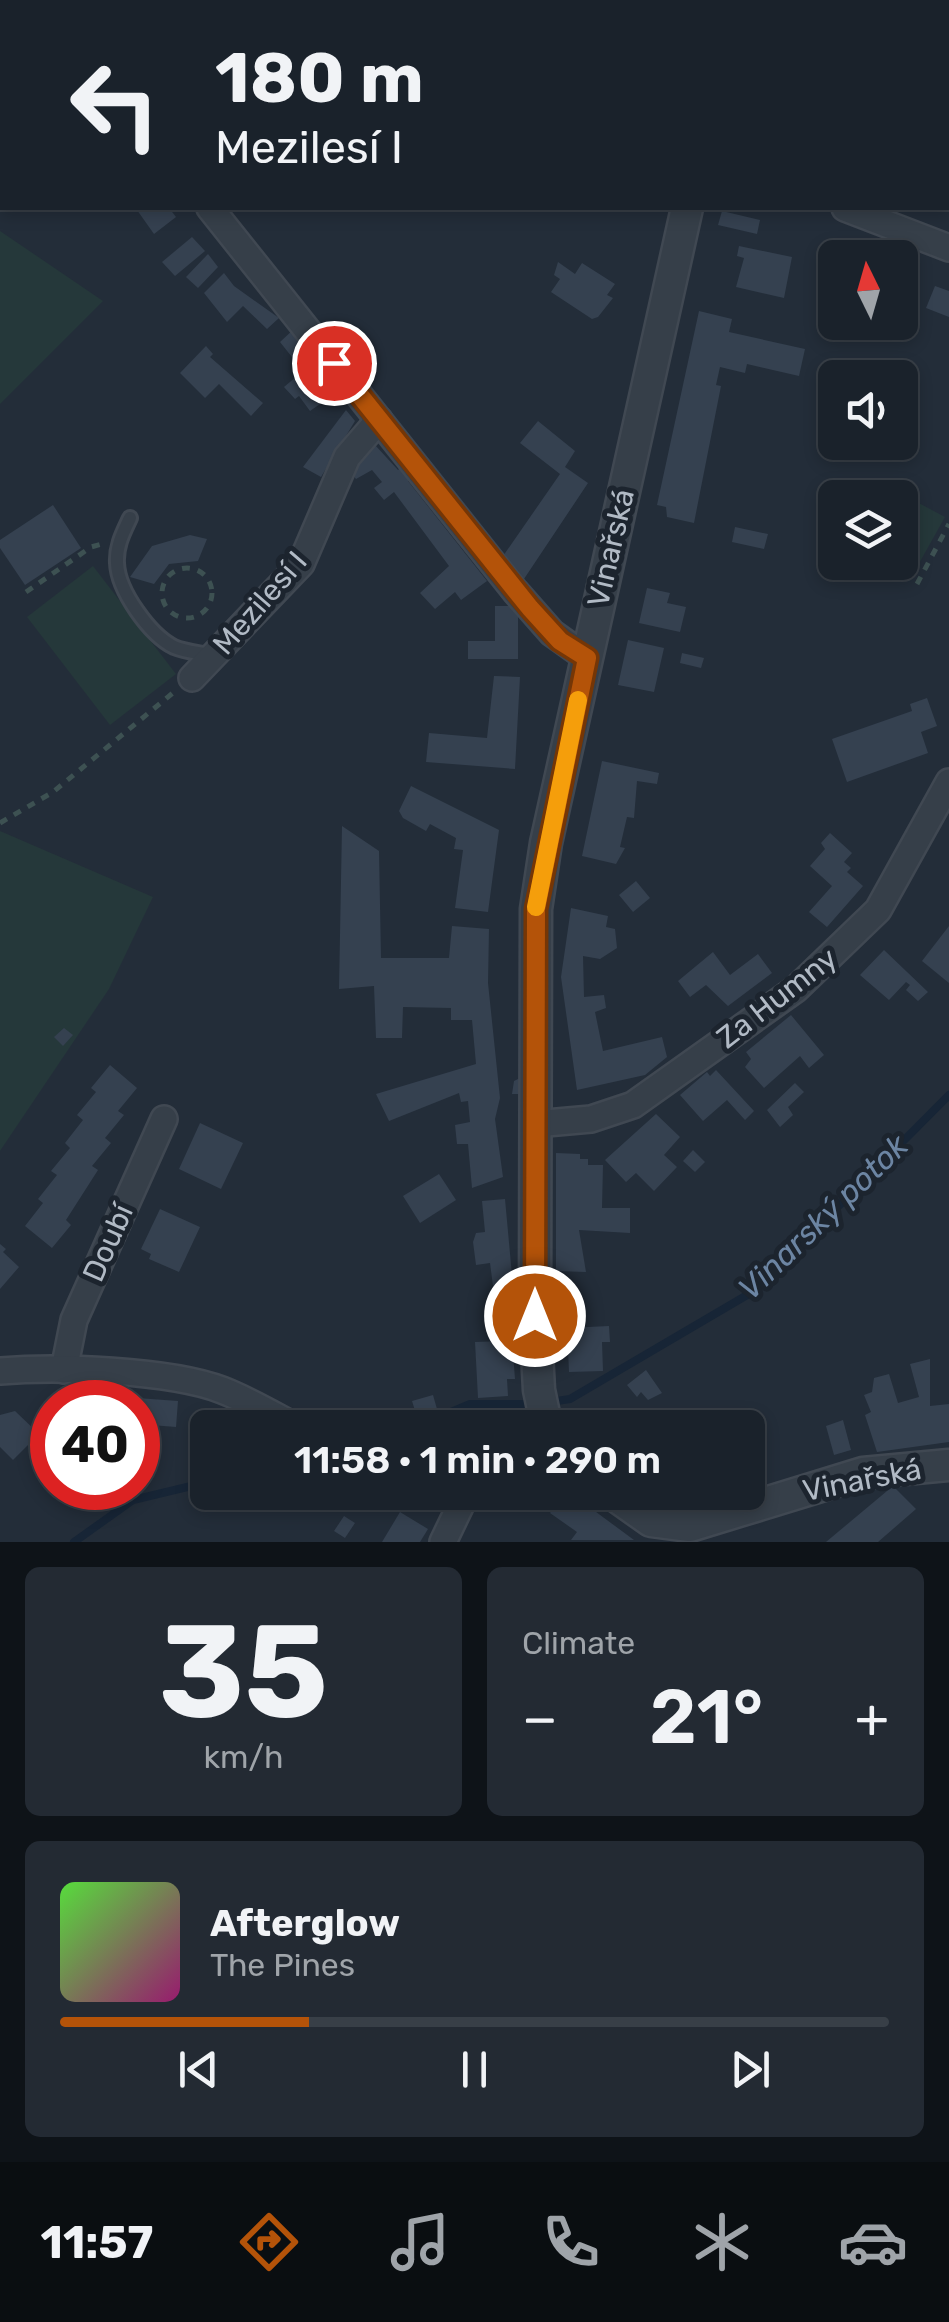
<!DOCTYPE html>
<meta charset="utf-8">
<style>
body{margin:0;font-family:Rubik,sans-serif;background:#232a33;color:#f1f3f6;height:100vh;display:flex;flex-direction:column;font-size:38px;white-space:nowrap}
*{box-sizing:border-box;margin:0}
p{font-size:32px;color:#9fa4a9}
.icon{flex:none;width:55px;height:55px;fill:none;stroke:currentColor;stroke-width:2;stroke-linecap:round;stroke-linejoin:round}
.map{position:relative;height:1542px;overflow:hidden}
.panel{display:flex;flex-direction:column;gap:25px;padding:25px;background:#0e1318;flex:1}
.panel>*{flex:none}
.guide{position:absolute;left:0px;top:0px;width:950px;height:210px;box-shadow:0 5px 15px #0003,0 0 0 2px #383f47;background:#1a222b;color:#f1f3f6;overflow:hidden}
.needle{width:65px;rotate:355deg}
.buttons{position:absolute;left:818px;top:240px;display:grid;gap:20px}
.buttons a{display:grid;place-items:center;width:100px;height:100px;border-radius:15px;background:#1a222b;box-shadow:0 5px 15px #0003,0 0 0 2px #383f47;font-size:50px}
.speed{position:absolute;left:30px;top:1380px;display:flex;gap:20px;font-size:50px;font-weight:700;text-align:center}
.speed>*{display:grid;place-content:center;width:130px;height:130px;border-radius:50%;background:#1a222b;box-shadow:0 5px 15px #0003,0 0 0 2px #383f47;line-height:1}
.speed .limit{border:15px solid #d22;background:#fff;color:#111}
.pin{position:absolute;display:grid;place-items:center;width:85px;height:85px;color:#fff;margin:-42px;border:5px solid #fff;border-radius:50%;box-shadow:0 2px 10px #0007}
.me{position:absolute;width:110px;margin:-55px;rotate:0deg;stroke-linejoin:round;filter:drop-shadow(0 0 8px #0008)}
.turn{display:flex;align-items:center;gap:35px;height:210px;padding:0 50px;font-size:45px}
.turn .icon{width:130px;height:130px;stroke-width:2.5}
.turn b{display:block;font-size:70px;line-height:85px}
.big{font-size:75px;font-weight:600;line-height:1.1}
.panel .card{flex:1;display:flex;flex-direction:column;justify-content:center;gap:15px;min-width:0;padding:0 35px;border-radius:15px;background:#232a33}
.panel .dial{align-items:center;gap:0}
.dial b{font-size:130px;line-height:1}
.song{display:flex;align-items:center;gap:30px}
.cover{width:120px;height:120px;border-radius:15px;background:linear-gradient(135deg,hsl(110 70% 55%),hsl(320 70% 35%))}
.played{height:10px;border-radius:5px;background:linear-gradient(90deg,#b45309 30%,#383f47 30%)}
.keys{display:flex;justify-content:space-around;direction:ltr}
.heat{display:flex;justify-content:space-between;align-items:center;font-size:55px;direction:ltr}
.panel .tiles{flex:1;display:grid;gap:25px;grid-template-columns:1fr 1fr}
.card:last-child{grid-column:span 2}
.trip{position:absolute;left:190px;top:1410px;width:575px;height:100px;border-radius:15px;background:#1a222b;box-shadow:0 5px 15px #0003,0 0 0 2px #383f47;font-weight:600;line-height:100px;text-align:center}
.dock{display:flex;height:160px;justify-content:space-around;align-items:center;background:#0a0e11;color:#9fa4a9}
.dock .icon{width:70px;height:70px}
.dock .active{color:#b45309}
.dock b{font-size:45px;color:#f1f3f6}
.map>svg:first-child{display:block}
.green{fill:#25383a}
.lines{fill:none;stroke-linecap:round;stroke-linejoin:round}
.stream{stroke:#172536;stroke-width:8}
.building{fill:#354150}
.service-casing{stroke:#404852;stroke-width:18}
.minor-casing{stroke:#404852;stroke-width:30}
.tertiary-casing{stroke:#404852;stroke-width:35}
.path{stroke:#3d5152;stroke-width:5;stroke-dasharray:8 8;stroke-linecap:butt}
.service{stroke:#363f49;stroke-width:12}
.minor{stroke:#363f49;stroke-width:25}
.tertiary{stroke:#363f49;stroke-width:30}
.route-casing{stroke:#753606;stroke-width:25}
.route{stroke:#b45309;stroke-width:18}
.slow{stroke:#f59e0b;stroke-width:18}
.labels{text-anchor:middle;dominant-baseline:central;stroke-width:10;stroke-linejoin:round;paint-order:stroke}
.street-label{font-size:30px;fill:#b1bac5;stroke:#1c242e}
.water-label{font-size:32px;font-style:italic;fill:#6c85a3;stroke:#1c242e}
</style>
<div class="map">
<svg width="949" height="1542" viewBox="0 0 949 1542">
<rect width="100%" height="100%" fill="#232d39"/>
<!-- green -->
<g class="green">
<polygon points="0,231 103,301 0,404"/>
<polygon points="915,501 945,517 912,576 888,563 900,562 900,528"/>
<polygon points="93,566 176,674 110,725 27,617"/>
<polygon points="0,831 153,897 109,989 0,1151"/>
</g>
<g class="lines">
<!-- stream -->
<g class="stream">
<polyline points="550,1402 570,1399 754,1291 949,1095"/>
<polyline points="413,1428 470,1404 536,1404"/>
<polyline points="74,1542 133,1500 208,1482"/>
</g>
</g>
<!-- building -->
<g class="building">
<polygon points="140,208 169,208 176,217 154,234 137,210"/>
<polygon points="722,211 760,220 757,234 718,225"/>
<polygon points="192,237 205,251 175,276 162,262"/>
<polygon points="739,246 792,257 784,298 736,287 744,258 737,256"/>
<polygon points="208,254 218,267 198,288 186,277"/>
<polygon points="558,262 575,274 582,263 615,284 607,295 613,298 598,317 592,319 551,292 560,279 554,275"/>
<polygon points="224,273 234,286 279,318 267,329 243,306 227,322 204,293"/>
<polygon points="935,286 949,291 949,317 926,308"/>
<polygon points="699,311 732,319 729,332 805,349 799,376 747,364 745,373 720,367 716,385 721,386 694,523 667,517 666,507 657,505"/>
<polygon points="294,329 340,390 310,411 299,396 295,399 284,387 303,371 280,342"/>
<polygon points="206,346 213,354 210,357 263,403 251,416 219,384 205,398 180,373"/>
<polygon points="346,410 355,421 321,477 303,467"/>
<polygon points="538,421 575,451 565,467 588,483 524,579 501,559 560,474 520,443"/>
<polygon points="375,445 398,470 406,463 417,474 408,481 487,581 461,600 455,592 435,609 420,593 449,566 394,492 384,500 374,488 382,482 372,470 356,479 349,470"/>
<polygon points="53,505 81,548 25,585 0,548 0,540"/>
<polygon points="735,527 768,534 764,549 732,542"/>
<polygon points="190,535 207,539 198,561 169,564 154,584 130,577 152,546"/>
<polygon points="647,588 670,593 667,603 686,607 680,632 639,623"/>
<polygon points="495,606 518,606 518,659 468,659 468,641 495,641"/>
<polygon points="628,640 664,648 654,692 618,685"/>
<polygon points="682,653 704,658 701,668 680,663"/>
<polygon points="494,676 520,677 515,769 426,762 429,733 487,738"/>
<polygon points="927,698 937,726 921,732 928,753 847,782 832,739 912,711 910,704"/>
<polygon points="602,761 659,773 657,784 637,781 634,818 627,817 620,847 625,848 616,864 582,856"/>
<polygon points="411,786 499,830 488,912 455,908 463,850 454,849 456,838 430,824 426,831 403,818 399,811"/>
<polygon points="342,826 379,851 381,958 449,958 452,926 489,929 488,983 500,1098 495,1119 503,1177 472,1188 468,1144 457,1144 455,1125 470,1122 468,1101 461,1102 459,1093 389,1121 376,1094 476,1064 472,1020 451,1020 451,1008 403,1007 402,1038 376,1038 374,986 339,989"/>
<polygon points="830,833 852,853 844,862 851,868 847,872 863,886 827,927 809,912 832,886 810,866 825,849 821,843"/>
<polygon points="636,881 650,898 633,912 619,895"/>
<polygon points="571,908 608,916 606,927 615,929 617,948 600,959 583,956 584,997 604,995 606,1008 595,1012 603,1051 662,1037 667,1057 645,1075 577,1090 561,977"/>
<polygon points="949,926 949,983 922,961"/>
<polygon points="884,950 928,992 918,1001 906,990 910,985 906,982 889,1000 860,975"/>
<polygon points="713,952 730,975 758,954 772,973 728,1006 706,985 690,997 678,981"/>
<polygon points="791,1015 824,1055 809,1068 800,1056 764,1088 745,1067 751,1059 746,1052"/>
<polygon points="64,1028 73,1035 63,1046 54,1037"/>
<polygon points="110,1065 137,1088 118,1111 124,1115 105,1138 111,1143 92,1166 98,1170 66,1220 71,1225 52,1248 25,1226 43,1203 38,1199 57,1175 51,1171 70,1148 65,1143 83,1120 77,1115 96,1092 91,1088"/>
<polygon points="716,1070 754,1111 745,1120 727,1100 703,1121 680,1095 707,1072 710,1076"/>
<polygon points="520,1078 524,1094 512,1094 514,1081"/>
<polygon points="795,1083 804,1092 788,1107 793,1115 780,1127 767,1110"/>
<polygon points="656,1114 680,1137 664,1155 677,1167 654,1191 636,1173 626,1182 605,1160"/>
<polygon points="200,1123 243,1143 221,1189 179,1169"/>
<polygon points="693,1150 705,1162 695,1172 683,1161"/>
<polygon points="556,1153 580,1154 580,1159 588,1159 588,1165 603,1165 602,1208 630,1208 630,1233 579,1230 586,1272 556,1271"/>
<polygon points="439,1174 456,1200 420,1223 403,1196"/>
<polygon points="505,1199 514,1297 504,1298 505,1309 496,1309 490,1263 476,1265 473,1242 476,1233 485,1232 482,1201"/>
<polygon points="160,1209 200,1227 179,1272 149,1259 151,1254 141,1249"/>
<polygon points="0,1244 6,1249 3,1252 19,1267 0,1289"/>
<polygon points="609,1326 610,1342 602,1342 603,1371 569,1372 567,1328"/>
<polygon points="504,1341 505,1354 513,1353 515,1379 507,1379 508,1396 478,1398 475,1342"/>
<polygon points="930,1359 930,1406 949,1404 949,1442 877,1452 865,1415 871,1412 864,1395 872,1392 874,1378 889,1374 898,1403 919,1397 910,1364"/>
<polygon points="646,1370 662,1393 648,1400 641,1392 637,1397 627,1385"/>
<polygon points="433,1395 437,1409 416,1414 412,1401"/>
<polygon points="110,1396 178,1401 176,1427 138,1424 138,1402 109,1402"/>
<polygon points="15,1411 39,1434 13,1460 0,1447 0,1415"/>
<polygon points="843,1420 851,1450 834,1455 826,1426"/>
<polygon points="893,1486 916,1509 878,1542 826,1542"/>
<polygon points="559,1492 569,1492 634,1540 571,1540 577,1532 550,1513 562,1498"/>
<polygon points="652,1492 713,1492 713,1493 683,1501 675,1496 669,1505"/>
<polygon points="396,1493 400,1504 389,1508 384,1497"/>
<polygon points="400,1512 428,1529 420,1542 382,1542"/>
<polygon points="344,1516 355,1523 345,1538 334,1531"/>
</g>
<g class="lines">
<!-- service casing -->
<g class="service-casing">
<path id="service" d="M130 518C123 533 116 546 117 563 118 591 150 635 174 647 186 652 201 653 213 656"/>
</g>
<!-- minor casing -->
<g class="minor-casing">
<g id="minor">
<polyline points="44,0 48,2"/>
<polyline points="580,0 582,2"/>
<polyline points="252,2 252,0"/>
<polyline points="210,208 515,591 552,633 587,658"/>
<polyline points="845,208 949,248"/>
<polyline points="192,678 301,564 347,457 379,420"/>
<polyline points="535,1124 591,1119 633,1105 796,989 878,910 949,782"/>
<polyline points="64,1370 74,1320 164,1119"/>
<path d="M0 1371C56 1366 170 1370 222 1390 248 1400 273 1415 298 1428"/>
<polyline points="443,1542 467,1492"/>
</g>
</g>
<!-- tertiary casing -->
<g class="tertiary-casing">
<g id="tertiary">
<polyline points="547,1428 539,1390 535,1316 536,909 546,843 687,208"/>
<polyline points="610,1492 651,1521 690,1526 863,1473 949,1465"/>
</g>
</g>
<!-- path -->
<g class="path">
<circle cx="187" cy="593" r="25"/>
<polyline points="917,584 949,524"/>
<polyline points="26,592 91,547 102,544"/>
<polyline points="0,823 53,792 174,692"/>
</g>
<!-- service -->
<use href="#service" class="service"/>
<!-- minor -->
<use href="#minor" class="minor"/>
<!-- tertiary -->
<use href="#tertiary" class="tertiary"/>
</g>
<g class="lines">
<!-- route casing -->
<g class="route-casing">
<polyline id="route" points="334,363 530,608 560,641 587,658 536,909 535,1316"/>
</g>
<!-- route -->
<use href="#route" class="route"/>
<!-- slow -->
<polyline class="slow" points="536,907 578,700"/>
</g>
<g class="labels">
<!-- street labels -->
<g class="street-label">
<text transform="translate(611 548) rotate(-77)">Vinařská</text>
<text transform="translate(260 603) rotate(-49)">Mezilesí I</text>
<text transform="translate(777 998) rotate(-38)">Za Humny</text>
<text transform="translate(108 1243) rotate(-66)">Doubí</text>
<text transform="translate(862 1480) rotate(-11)">Vinařská</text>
</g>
<!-- water labels -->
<g class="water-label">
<text transform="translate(823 1217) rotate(-44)">Vinarský potok</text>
</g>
</g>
</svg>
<div class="buttons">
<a><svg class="needle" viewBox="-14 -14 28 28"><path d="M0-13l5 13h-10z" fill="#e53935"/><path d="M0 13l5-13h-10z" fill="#9fa4a9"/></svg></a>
<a><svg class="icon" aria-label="sound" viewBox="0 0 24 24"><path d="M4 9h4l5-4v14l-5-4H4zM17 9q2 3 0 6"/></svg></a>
<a><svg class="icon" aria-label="layers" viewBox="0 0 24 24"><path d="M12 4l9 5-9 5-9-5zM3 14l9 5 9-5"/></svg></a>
</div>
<div class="speed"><div class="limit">40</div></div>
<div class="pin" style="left:334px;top:363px;background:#d93025"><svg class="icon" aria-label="arrive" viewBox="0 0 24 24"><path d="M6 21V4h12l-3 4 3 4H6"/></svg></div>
<svg class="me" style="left:535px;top:1316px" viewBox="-20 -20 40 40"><circle r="17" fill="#b45309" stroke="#fff" stroke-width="3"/><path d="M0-11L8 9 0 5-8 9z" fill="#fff"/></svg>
<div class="trip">11:58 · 1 min · 290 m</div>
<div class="guide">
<div class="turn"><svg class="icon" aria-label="left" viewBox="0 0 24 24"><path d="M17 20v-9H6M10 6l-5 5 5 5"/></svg><div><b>180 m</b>Mezilesí I</div></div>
</div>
</div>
<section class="panel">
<div class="tiles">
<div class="card dial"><b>35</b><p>km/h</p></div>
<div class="card"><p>Climate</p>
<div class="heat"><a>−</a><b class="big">21°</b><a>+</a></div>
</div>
<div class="card">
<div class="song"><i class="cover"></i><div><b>Afterglow</b><p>The Pines</p></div></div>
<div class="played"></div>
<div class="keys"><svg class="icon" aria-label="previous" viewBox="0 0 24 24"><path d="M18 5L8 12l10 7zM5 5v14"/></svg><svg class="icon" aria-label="pause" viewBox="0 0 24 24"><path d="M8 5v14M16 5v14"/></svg><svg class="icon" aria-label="next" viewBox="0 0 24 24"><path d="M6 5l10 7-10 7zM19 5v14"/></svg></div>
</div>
</div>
</section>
<nav class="dock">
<b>11:57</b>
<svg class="icon active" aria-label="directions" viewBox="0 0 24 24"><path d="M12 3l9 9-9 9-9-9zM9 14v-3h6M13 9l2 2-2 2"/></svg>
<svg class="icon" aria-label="music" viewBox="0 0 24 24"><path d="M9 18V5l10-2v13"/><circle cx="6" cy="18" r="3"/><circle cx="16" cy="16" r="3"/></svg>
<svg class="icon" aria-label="phone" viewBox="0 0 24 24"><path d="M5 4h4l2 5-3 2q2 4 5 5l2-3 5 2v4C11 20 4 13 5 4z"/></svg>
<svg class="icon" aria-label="climate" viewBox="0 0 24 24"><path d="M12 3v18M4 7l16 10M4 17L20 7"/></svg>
<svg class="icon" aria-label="car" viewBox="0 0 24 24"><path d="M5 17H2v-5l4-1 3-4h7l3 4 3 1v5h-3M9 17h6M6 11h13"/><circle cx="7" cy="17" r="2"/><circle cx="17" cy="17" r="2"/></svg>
</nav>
